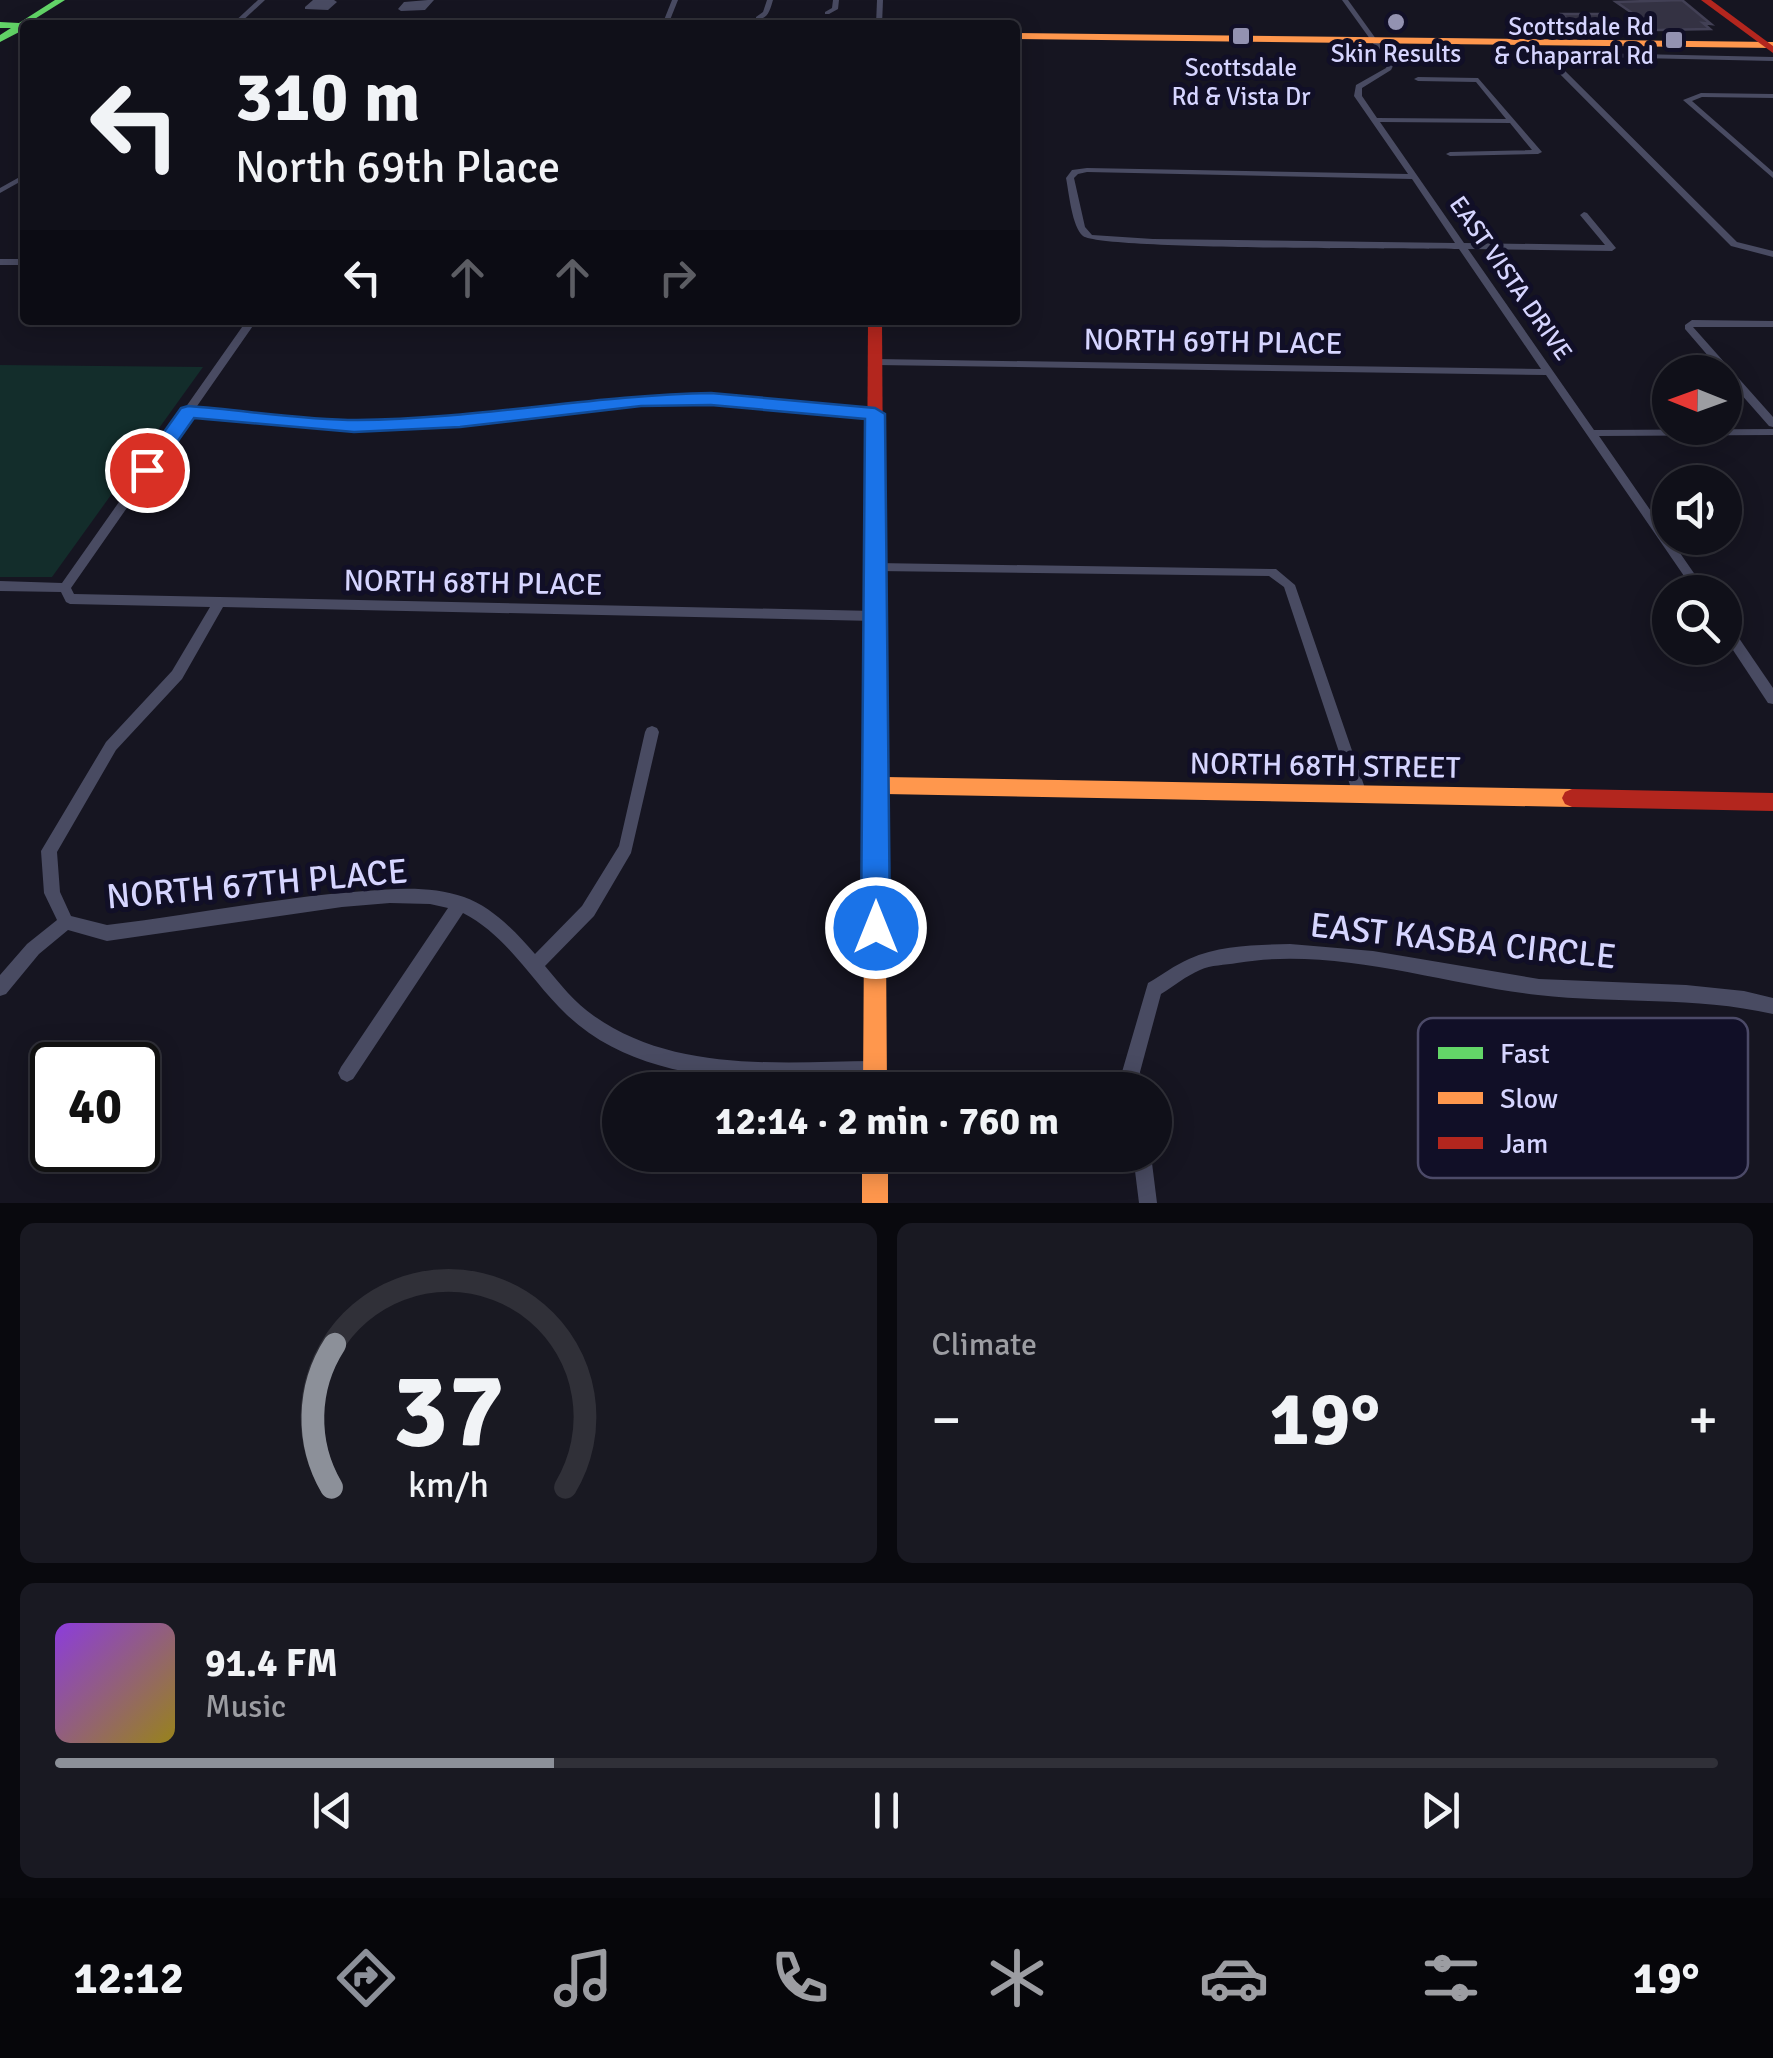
<!DOCTYPE html>
<meta charset="utf-8">
<style>
body{margin:0;font-family:Signika,sans-serif;background:#191922;color:#f1f3f6;height:100vh;display:flex;flex-direction:column;font-size:38px;white-space:nowrap}
*{box-sizing:border-box;margin:0}
p{font-size:32px;color:#9c9da2}
.icon{flex:none;width:55px;height:55px;fill:none;stroke:currentColor;stroke-width:2;stroke-linecap:round;stroke-linejoin:round}
.map{position:relative;height:1203px;overflow:hidden}
.side{display:flex;flex-direction:column;gap:20px;padding:20px;background:#09090e;flex:1}
.side>*{flex:none}
.banner{position:absolute;left:20px;top:20px;width:1000px;height:305px;border-radius:10px;box-shadow:0 5px 25px #0003,0 0 0 2px #303038;background:#101019;color:#f1f3f6;overflow:hidden}
.needle{width:65px;rotate:271deg}
.fabs{position:absolute;left:1652px;top:355px;display:grid;gap:20px}
.fabs a{display:grid;place-items:center;width:90px;height:90px;border-radius:50%;background:#101019;box-shadow:0 5px 25px #0003,0 0 0 2px #303038;font-size:50px}
.speed{position:absolute;left:30px;top:1042px;display:flex;gap:20px;font-size:50px;font-weight:700;text-align:center}
.speed>*{display:grid;place-content:center;width:130px;height:130px;border-radius:50%;background:#101019;box-shadow:0 5px 25px #0003,0 0 0 2px #303038;line-height:1}
.speed .limit{border:5px solid #111;border-radius:15px;background:#fff;color:#111}
.pin{position:absolute;display:grid;place-items:center;width:85px;height:85px;color:#fff;margin:-42px;border:5px solid #fff;border-radius:50%;box-shadow:0 2px 10px #0007}
.me{position:absolute;width:110px;margin:-55px;rotate:0deg;stroke-linejoin:round;filter:drop-shadow(0 0 8px #0008)}
.turn{display:flex;align-items:center;gap:35px;height:210px;padding:0 50px;font-size:45px}
.turn .icon{width:130px;height:130px;stroke-width:2.5}
.turn b{display:block;font-size:70px;line-height:85px}
.lanes{display:flex;align-items:center;height:95px;padding:0 50px;background:#0003;justify-content:center;gap:50px;direction:ltr}
.lanes .off{opacity:.35}
.big{font-size:75px;font-weight:700;line-height:1.1}
.side .tile{flex:1;display:flex;flex-direction:column;justify-content:center;gap:15px;min-width:0;padding:0 35px;border-radius:15px;background:#191922}
.side .dial{align-items:center;gap:0}
.dial svg{height:260px;overflow:visible;fill:none;stroke:#303038;stroke-width:7;stroke-linecap:round;text-anchor:middle}
.dial text{fill:#f1f3f6;stroke:none}
.song{display:flex;align-items:center;gap:30px}
.cover{width:120px;height:120px;border-radius:15px;background:linear-gradient(135deg,hsl(270 70% 55%),hsl(50 70% 35%))}
.played{height:10px;border-radius:5px;background:linear-gradient(90deg,#8c9099 30%,#303038 30%)}
.keys{display:flex;justify-content:space-around;direction:ltr}
.heat{display:flex;justify-content:space-between;align-items:center;font-size:55px;direction:ltr}
.side .tiles{flex:1;display:grid;gap:20px;grid-template-columns:1fr 1fr}
.tile:last-child{grid-column:span 2}
.trip{position:absolute;left:602px;top:1072px;width:570px;height:100px;border-radius:50px;background:#101019;box-shadow:0 5px 25px #0003,0 0 0 2px #303038;font-weight:700;line-height:100px;text-align:center}
.menu{display:flex;height:160px;justify-content:space-around;align-items:center;background:#06060a;color:#9c9da2}
.menu .icon{width:70px;height:70px}
.menu .active{color:#8c9099}
.menu b{font-size:45px;color:#f1f3f6}
.map>svg:first-child{display:block}
.green{fill:#132d2b}
.building{fill:#343243;stroke:#424055;stroke-width:2.5}
.lines{fill:none;stroke-linecap:round;stroke-linejoin:round}
.street{fill:#494b62;fill-rule:evenodd}
.fast{fill:#63d668;fill-rule:evenodd}
.slow{fill:#ff974d;fill-rule:evenodd}
.jam{fill:#b3261e;fill-rule:evenodd}
.route{fill:#1a73e8;stroke:#114b97;stroke-width:2.5}
.poi-dot{fill:#9392b1;stroke:#110f27;stroke-width:4}
.labels{text-anchor:middle;dominant-baseline:central;stroke-width:10;stroke-linejoin:round;paint-order:stroke}
.far-poi-label{font-size:25px;fill:#d6d5ff;stroke:#110f27}
.far-street-label{font-size:25px;fill:#d6d5ff;stroke:#110f27}
.street-label{font-size:30px;fill:#d6d5ff;stroke:#110f27}
.near-street-label{font-size:35px;fill:#d6d5ff;stroke:#110f27}
.key{fill:#110f27;stroke:#4c4a68;stroke-width:2.5}
.key-label{font-size:28px;fill:#d6d5ff}
</style>
<div class="map">
<svg width="1773" height="1203" viewBox="0 0 1773 1203">
<rect width="100%" height="100%" fill="#161521"/>
<!-- green -->
<polygon class="green" points="0,365 203,367 52,577 0,577"/>
<!-- building -->
<g class="building">
<polygon points="1682,0 1711,24 1703,23 1710,29 1657,30 1616,2"/>
<polygon points="1562,14 1601,14 1623,34 1581,33"/>
</g>
<g class="lines">
<!-- street -->
<g class="street">
<polygon points="258,0 265,0 238,25 231,25"/>
<polygon points="313,0 334,0 337,2 328,10 305,9 305,7"/>
<polygon points="428,0 434,0 425,10 401,11 398,9 404,2"/>
<polygon points="672,0 678,0 668,25 662,25"/>
<path d="M767 0H773C770 10 768 20 756 19V17L763 12Z"/>
<polygon points="833,0 839,0 838,9 829,14 825,14 825,12 832,8"/>
<polygon points="877,0 883,0 882,25 876,25"/>
<path d="M1342 0H1348L1394 64 1391 70 1362 88V96L1377 118 1506 119 1476 82 1418 81 1414 79 1418 77 1478 78 1542 152 1538 154 1450 156 1446 154 1450 152 1532 150 1510 123 1380 122 1464 243 1605 245 1580 215 1584 212 1587 213 1616 248 1612 251 1468 249 1594 430 1773 429V435L1599 436 1707 592H1695L1546 375 876 365 871 362 876 359 1541 369 1459 249C1413 248 1101 250 1083 236 1072 227 1069 193 1066 178L1072 170 1087 168 1408 174 1354 96 1356 85 1386 68 1388 64ZM1087 172 1412 179 1455 243 1153 239 1092 235 1085 227 1074 178 1078 174Z"/>
<polygon points="1530,41 1534,41 1546,52 1773,57 1773,61 1550,56 1737,242 1773,251 1773,257 1731,246 1541,55 1530,43"/>
<polygon points="1701,93 1773,94 1773,98 1702,97 1692,101 1773,172 1773,178 1683,100"/>
<polygon points="25,174 25,179 0,193 0,188"/>
<rect x="0" y="259" width="25" height="6"/>
<path d="M247 320H257L195 409 354 423 459 418 641 397 711 396 875 411 880 414 875 417 711 402 641 403 459 424 354 429 191 416 71 588 74 594 875 611 879 613 881 616 879 619 875 621 223 607 182 679 116 750 57 852 60 892 71 916 107 925C193 915 279 897 365 891 397 888 434 886 464 897 492 907 515 931 535 954L582 906 619 846 645 732 647 728 652 726 657 728 659 732 631 853 594 916 545 966C560 984 575 1003 594 1016 675 1073 781 1062 875 1061L881 1064 884 1070 881 1076 875 1079C772 1080 648 1091 567 1015 531 981 508 936 463 913L353 1079 347 1082 341 1079 338 1073 341 1067 448 908 430 904 390 903 342 907 107 941 68 930 39 954 6 994 0 996V975L27 944 57 920 44 893 41 851 44 846 106 742 172 671 210 607 70 604 66 602 61 592 0 591V581L62 583Z"/>
<polygon points="1692,320 1773,321 1773,327 1693,327 1773,417 1773,427 1769,426 1725,376 1725,372 1722,372 1685,329 1685,325"/>
<polygon points="876,563 1276,569 1295,585 1367,794 1365,798 1360,800 1355,798 1353,794 1284,587 1269,576 876,571 870,567"/>
<polygon points="1725,623 1730,625 1773,688 1773,704 1768,703 1725,638"/>
<path d="M1290 944 1373 951 1539 979 1686 985 1744 991 1773 998V1014C1694 996 1618 1004 1538 995 1441 984 1335 946 1237 963 1225 965 1211 965 1200 970 1186 976 1174 986 1161 994L1140 1072 1142 1090H1124L1122 1072 1148 983C1162 975 1175 965 1189 959 1220 945 1257 945 1290 944Z"/>
<polygon points="1133,1155 1151,1155 1157,1203 1139,1203"/>
</g>
<!-- fast -->
<polygon class="fast" points="55,0 65,0 25,25 25,29 0,42 0,35 11,28 0,28 0,22 19,23"/>
<!-- slow -->
<g class="slow">
<polygon points="1015,33 1773,42 1773,48 1015,39"/>
<polygon points="875,479 883,484 885,777 1572,789 1579,792 1582,798 1579,804 1572,807 885,794 887,1090 863,1090 867,484"/>
<rect x="862" y="1155" width="26" height="48"/>
</g>
<!-- jam -->
<g class="jam">
<polygon points="1701,0 1711,0 1773,46 1773,53"/>
<polygon points="868,320 882,320 883,484 875,489 867,484"/>
<polygon points="1572,789 1773,793 1773,811 1572,807 1565,804 1562,798 1565,792"/>
</g>
</g>
<!-- route -->
<path class="route" d="M711 393 875 408 885 414 890 928 886 937 876 941 865 937 861 928 865 419 711 405 641 406 460 427 354 432 194 418 154 475 147 477 137 470 181 408 188 406C244 410 302 420 357 420 476 419 593 395 711 393Z"/>
<!-- markers -->
<g class="poi-dot">
<circle cx="1396" cy="22" r="10"/>
<rect x="1231" y="26" width="20" height="20" rx="5"/>
<rect x="1664" y="30" width="20" height="20" rx="5"/>
</g>
<g class="labels">
<!-- far-poi labels -->
<g class="far-poi-label">
<text x="1654" y="26" text-anchor="end">Scottsdale Rd<tspan x="1654" dy="29">&amp; Chaparral Rd</tspan></text>
<text x="1396" y="53">Skin Results</text>
<text x="1241" y="67">Scottsdale<tspan x="1241" dy="29">Rd &amp; Vista Dr</tspan></text>
</g>
<!-- far-street labels -->
<g class="far-street-label">
<text transform="translate(1511 278) rotate(55)">EAST VISTA DRIVE</text>
</g>
<!-- street labels -->
<g class="street-label">
<text transform="translate(1213 342) rotate(1)">NORTH 69TH PLACE</text>
<text transform="translate(473 583) rotate(1)">NORTH 68TH PLACE</text>
<text transform="translate(1325 766) rotate(1)">NORTH 68TH STREET</text>
</g>
<!-- near-street labels -->
<g class="near-street-label">
<text transform="translate(257 884) rotate(-5)">NORTH 67TH PLACE</text>
<text transform="translate(1463 941) rotate(6)">EAST KASBA CIRCLE</text>
</g>
</g>
<!-- legend -->
<rect x="1418" y="1018" width="330" height="160" rx="15" class="key"/>
<rect x="1438" y="1047" width="45" height="12" fill="#63d668"/>
<rect x="1438" y="1092" width="45" height="12" fill="#ff974d"/>
<rect x="1438" y="1137" width="45" height="12" fill="#b3261e"/>
<g class="key-label">
<text x="1500" y="1063">Fast</text>
<text x="1500" y="1108">Slow</text>
<text x="1500" y="1153">Jam</text>
</g>
</svg>
<div class="fabs">
<a><svg class="needle" viewBox="-14 -14 28 28"><path d="M0-13l5 13h-10z" fill="#e53935"/><path d="M0 13l5-13h-10z" fill="#9c9da2"/></svg></a>
<a><svg class="icon" aria-label="sound" viewBox="0 0 24 24"><path d="M4 9h4l5-4v14l-5-4H4zM17 9q2 3 0 6"/></svg></a>
<a><svg class="icon" aria-label="search" viewBox="0 0 24 24"><circle cx="10" cy="10" r="6"/><path d="M15 15l6 6"/></svg></a>
</div>
<div class="speed"><div class="limit">40</div></div>
<div class="pin" style="left:147px;top:470px;background:#d93025"><svg class="icon" aria-label="arrive" viewBox="0 0 24 24"><path d="M6 21V4h12l-3 4 3 4H6"/></svg></div>
<svg class="me" style="left:876px;top:928px" viewBox="-20 -20 40 40"><circle r="17" fill="#1a73e8" stroke="#fff" stroke-width="3"/><path d="M0-11L8 9 0 5-8 9z" fill="#fff"/></svg>
<div class="trip">12:14 · 2 min · 760 m</div>
<div class="banner">
<div class="turn"><svg class="icon" aria-label="left" viewBox="0 0 24 24"><path d="M17 20v-9H6M10 6l-5 5 5 5"/></svg><div><b>310 m</b>North 69th Place</div></div>
<div class="lanes"><svg class="icon" aria-label="left" viewBox="0 0 24 24"><path d="M17 20v-9H6M10 6l-5 5 5 5"/></svg><svg class="icon off" aria-label="ahead" viewBox="0 0 24 24"><path d="M12 20V5M6 11l6-6 6 6"/></svg><svg class="icon off" aria-label="ahead" viewBox="0 0 24 24"><path d="M12 20V5M6 11l6-6 6 6"/></svg><svg class="icon off" aria-label="right" viewBox="0 0 24 24"><path d="M7 20v-9h11M14 6l5 5-5 5"/></svg></div>
</div>
</div>
<section class="side">
<div class="tiles">
<div class="tile dial"><svg viewBox="0 0 100 80">
<path d="M14 69A42 42 0 1 1 86 69"/>
<path d="M14 69A42 42 0 0 1 15 25" stroke="#8c9099"/>
<text x="50" y="56" font-size="32" font-weight="700">37</text>
<text x="50" y="72" font-size="11">km/h</text>
</svg></div>
<div class="tile"><p>Climate</p>
<div class="heat"><a>−</a><b class="big">19°</b><a>+</a></div>
</div>
<div class="tile">
<div class="song"><i class="cover"></i><div><b>91.4 FM</b><p>Music</p></div></div>
<div class="played"></div>
<div class="keys"><svg class="icon" aria-label="previous" viewBox="0 0 24 24"><path d="M18 5L8 12l10 7zM5 5v14"/></svg><svg class="icon" aria-label="pause" viewBox="0 0 24 24"><path d="M8 5v14M16 5v14"/></svg><svg class="icon" aria-label="next" viewBox="0 0 24 24"><path d="M6 5l10 7-10 7zM19 5v14"/></svg></div>
</div>
</div>
</section>
<nav class="menu">
<b>12:12</b>
<svg class="icon active" aria-label="directions" viewBox="0 0 24 24"><path d="M12 3l9 9-9 9-9-9zM9 14v-3h6M13 9l2 2-2 2"/></svg>
<svg class="icon" aria-label="music" viewBox="0 0 24 24"><path d="M9 18V5l10-2v13"/><circle cx="6" cy="18" r="3"/><circle cx="16" cy="16" r="3"/></svg>
<svg class="icon" aria-label="phone" viewBox="0 0 24 24"><path d="M5 4h4l2 5-3 2q2 4 5 5l2-3 5 2v4C11 20 4 13 5 4z"/></svg>
<svg class="icon" aria-label="climate" viewBox="0 0 24 24"><path d="M12 3v18M4 7l16 10M4 17L20 7"/></svg>
<svg class="icon" aria-label="car" viewBox="0 0 24 24"><path d="M5 17H2v-5l4-1 3-4h7l3 4 3 1v5h-3M9 17h6M6 11h13"/><circle cx="7" cy="17" r="2"/><circle cx="17" cy="17" r="2"/></svg>
<svg class="icon" aria-label="filters" viewBox="0 0 24 24"><path d="M4 7h16M4 17h16"/><circle cx="9" cy="7" r="2"/><circle cx="15" cy="17" r="2"/></svg>
<b>19°</b>
</nav>
